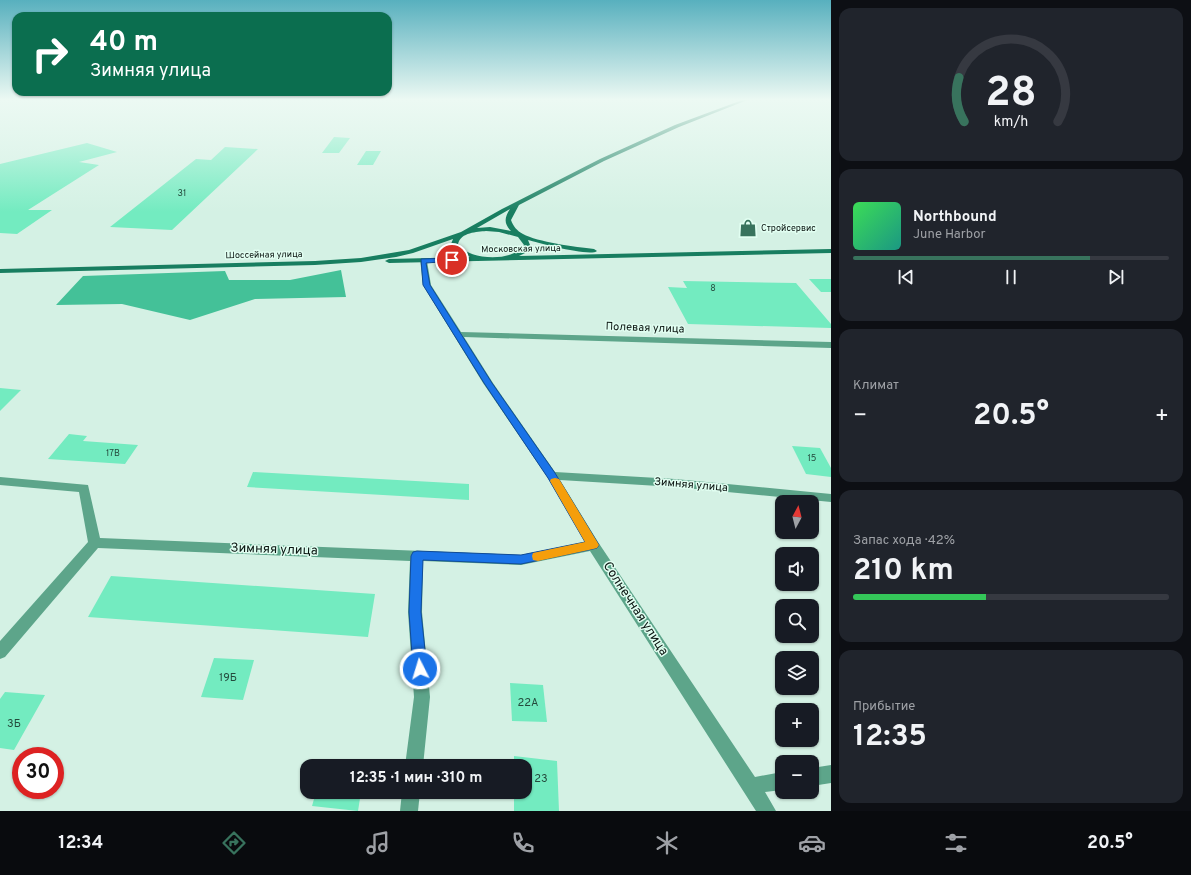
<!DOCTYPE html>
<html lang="ru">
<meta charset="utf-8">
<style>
body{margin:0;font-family:Overpass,sans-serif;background:#20242c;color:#f1f3f6;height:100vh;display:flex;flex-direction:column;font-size:15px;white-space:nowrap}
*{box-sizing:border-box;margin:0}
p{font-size:13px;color:#9ea1a6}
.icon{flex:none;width:22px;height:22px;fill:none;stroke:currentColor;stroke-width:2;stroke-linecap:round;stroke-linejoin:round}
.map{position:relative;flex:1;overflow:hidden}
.drawer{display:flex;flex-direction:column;gap:8px;padding:8px;background:#0d0f14;width:360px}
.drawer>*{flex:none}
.banner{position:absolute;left:12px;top:12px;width:380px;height:84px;border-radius:12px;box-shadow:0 1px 3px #0004;background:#0b6e4f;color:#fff;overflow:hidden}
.needle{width:26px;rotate:7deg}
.buttons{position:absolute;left:775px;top:495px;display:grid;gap:8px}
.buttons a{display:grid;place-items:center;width:44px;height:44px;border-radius:8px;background:#171b24;box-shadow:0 1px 3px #0004;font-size:20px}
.speed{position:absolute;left:12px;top:747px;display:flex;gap:8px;font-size:20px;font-weight:700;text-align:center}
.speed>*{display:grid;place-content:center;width:52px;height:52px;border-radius:50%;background:#171b24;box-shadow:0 1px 3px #0004;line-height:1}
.speed .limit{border:6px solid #d22;background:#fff;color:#111}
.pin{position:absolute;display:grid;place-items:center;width:34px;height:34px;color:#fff;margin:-17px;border:2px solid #fff;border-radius:50%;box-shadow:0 1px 4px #0007}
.me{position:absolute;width:44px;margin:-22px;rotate:355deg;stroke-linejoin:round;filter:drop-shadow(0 0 3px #0008)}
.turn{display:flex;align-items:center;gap:14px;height:84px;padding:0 12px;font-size:18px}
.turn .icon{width:52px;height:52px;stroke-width:2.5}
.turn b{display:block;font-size:28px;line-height:34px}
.big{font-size:30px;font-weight:700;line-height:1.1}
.drawer .widget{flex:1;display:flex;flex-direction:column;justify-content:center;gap:6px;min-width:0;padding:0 14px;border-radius:12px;background:#20242c}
.drawer .dial{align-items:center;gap:0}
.dial svg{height:104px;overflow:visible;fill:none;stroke:#363941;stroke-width:7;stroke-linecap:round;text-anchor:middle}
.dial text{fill:#f1f3f6;stroke:none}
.song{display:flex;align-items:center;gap:12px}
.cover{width:48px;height:48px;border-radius:6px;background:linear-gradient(135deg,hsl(130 70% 55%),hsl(170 70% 35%))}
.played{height:4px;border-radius:2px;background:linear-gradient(90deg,#38735d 75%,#363941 75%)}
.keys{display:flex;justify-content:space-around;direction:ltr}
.heat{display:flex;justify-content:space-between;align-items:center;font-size:22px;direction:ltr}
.charge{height:6px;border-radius:3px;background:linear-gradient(90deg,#34c759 42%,#363941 0)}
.trip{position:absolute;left:300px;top:759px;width:232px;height:40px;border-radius:12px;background:#171b24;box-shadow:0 1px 3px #0004;font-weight:700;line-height:40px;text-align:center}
.tab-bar{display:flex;height:64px;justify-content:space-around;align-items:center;background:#090b0e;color:#9ea1a6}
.tab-bar .icon{width:28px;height:28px}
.tab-bar .selected{color:#38735d}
.tab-bar b{font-size:18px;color:#f1f3f6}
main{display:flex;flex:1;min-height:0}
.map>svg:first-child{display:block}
.forest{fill:#44c198}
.building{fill:#73ebc0}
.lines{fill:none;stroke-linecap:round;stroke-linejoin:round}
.street{fill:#5da58a;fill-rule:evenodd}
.secondary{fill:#187e60;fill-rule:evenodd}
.route{fill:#1a73e8;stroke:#114b97}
.slow{fill:#f59e0b}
.labels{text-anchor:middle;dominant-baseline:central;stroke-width:3;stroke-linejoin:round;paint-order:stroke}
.number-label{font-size:9px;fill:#244a3c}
.far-poi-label{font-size:9px;fill:#0a1410;stroke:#e1fef1;text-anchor:start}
.far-street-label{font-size:9px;fill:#0a1410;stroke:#e1fef1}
.street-label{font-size:11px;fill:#0a1410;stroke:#e1fef1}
.near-number-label{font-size:11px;fill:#244a3c}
.near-street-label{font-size:13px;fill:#0a1410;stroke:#e1fef1}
</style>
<main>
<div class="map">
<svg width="831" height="811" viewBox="0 0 831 811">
<rect width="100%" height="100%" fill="#d4f1e4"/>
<!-- forest -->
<polygon class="forest" points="341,270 346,297 255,299 190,320 122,304 56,305 83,276 225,271 229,280 290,280"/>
<!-- building -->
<g class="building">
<polygon points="334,137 350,138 339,153 322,153"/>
<polygon points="87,143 117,152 79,162 99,165 28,210 52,210 17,234 0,233 0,164"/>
<polygon points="225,147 258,149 172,230 110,227 196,159 211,160"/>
<polygon points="366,151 381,151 373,165 357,165"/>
<polygon points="809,279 831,279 831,292 821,292"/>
<polygon points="683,281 796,283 831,324 831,328 688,324 668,287 687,288"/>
<polygon points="0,388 21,390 0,411"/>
<polygon points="69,434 87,436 83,441 138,445 125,464 48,459"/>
<polygon points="792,446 820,448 831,468 831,477 806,474"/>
<polygon points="253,472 469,484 469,500 247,487"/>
<polygon points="111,576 375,594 368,637 88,617"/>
<polygon points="214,658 254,660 243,700 201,697"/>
<polygon points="510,683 543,685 547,722 512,721"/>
<polygon points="5,692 45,695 14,750 0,748 0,699"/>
<polygon points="514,756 557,761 559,811 514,811 514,792 525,792 525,766 514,766"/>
<polygon points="322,761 358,766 321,766"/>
<polygon points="316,792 361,792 358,811 312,806"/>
</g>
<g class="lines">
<!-- street -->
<g class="street">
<polygon points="420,259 423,259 427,261 431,285 461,332 831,342 831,348 464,337 493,383 555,472 675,479 831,494 831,502 675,487 560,480 598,542 755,777 782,772 782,790 765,792 776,811 756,811 590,551 521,565 423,561 422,612 430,697 423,766 405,766 414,697 408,612 410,561 98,548 5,657 0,659 0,641 88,542 79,492 0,485 0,477 88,485 100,538 521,555 585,542 548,478 483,383 423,285"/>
<polygon points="831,765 831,783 812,786 812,768"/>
<polygon points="402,792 420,792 418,811 400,811"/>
</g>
<!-- secondary -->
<path class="secondary" d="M745 99H750L679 127 604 161 519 205 511 220C513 226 517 231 523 234 537 242 576 247 594 249L597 251C590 257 539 243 528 240L530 245 525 253 519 256 831 249V253L389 263 385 261 389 259 470 257 455 250 451 244 453 239 413 253 396 257 361 262 315 265 0 273V269L315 261 361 258 409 250 461 232 502 209 600 159 675 125ZM510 209C504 218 504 224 511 231L490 227 477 228ZM486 231 499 232 518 237 524 245C514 262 469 261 458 244 461 232 477 232 486 231Z"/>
</g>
<!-- sky -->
<linearGradient id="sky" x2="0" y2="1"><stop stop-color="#58b0be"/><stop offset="0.47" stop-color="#ecf9f3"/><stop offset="1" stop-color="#ecf9f3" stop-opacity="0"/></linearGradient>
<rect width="831" height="212" fill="url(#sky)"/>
<!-- route -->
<polygon class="route" points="452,258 454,259 454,261 426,263 430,285 492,383 555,473 599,545 597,548 593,549 521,564 423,560 421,612 427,669 425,673 420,675 415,673 413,669 409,612 411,556 413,552 417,551 521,555 585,542 548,478 484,383 423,285 421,259"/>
<!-- slow -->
<polygon class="slow" points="555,478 559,479 599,545 597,548 593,549 538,561 533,560 532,556 533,553 585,542 550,481 551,479"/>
<!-- icons -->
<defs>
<g id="shop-bare" transform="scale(1.38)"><path d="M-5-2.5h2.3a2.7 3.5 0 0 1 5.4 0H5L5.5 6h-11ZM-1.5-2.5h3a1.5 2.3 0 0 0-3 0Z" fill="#38735d" stroke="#e1fef1" stroke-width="2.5" paint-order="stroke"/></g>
</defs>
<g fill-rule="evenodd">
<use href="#shop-bare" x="748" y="228"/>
</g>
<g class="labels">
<!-- number labels -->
<g class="number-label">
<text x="182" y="193">31</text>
<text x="713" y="288">8</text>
<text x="113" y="453">17В</text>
<text x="812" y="458">15</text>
</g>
<!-- far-poi labels -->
<g class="far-poi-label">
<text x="761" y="228">Стройсервис</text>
</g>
<!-- far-street labels -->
<g class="far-street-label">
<text transform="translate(521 249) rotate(-1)">Московская улица</text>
<text transform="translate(264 255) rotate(-1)">Шоссейная улица</text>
</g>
<!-- street labels -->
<g class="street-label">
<text transform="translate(645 328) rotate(2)">Полевая улица</text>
<text transform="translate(691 485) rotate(5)">Зимняя улица</text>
</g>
<!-- near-number labels -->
<g class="near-number-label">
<text x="228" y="678">19Б</text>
<text x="528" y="703">22А</text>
<text x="14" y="724">3Б</text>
<text x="541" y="779">23</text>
</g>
<!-- near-street labels -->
<g class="near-street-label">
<text transform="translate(274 550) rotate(2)">Зимняя улица</text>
<text transform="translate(635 609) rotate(57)">Солнечная улица</text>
</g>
</g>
</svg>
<div class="buttons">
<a><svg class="needle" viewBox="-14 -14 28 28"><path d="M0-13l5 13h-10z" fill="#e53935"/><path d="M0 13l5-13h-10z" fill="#9ea1a6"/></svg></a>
<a><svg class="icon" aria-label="sound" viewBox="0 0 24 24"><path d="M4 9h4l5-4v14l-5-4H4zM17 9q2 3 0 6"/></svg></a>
<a><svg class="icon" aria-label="search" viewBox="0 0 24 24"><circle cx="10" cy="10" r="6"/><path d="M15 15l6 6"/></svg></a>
<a><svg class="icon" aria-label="layers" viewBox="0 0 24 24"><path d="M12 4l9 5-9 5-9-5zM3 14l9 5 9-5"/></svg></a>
<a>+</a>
<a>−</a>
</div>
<div class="speed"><div class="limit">30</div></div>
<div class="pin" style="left:452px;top:260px;background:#d93025"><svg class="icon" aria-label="arrive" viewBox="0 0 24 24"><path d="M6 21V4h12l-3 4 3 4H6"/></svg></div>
<svg class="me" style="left:420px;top:669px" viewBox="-20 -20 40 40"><circle r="17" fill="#1a73e8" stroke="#fff" stroke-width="3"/><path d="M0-11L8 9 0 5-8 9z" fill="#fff"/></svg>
<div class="trip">12:35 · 1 мин · 310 m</div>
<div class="banner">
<div class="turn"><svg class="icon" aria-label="right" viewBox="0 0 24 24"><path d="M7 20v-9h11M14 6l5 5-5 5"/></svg><div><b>40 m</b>Зимняя улица</div></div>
</div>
</div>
<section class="drawer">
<div class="widget dial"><svg viewBox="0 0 100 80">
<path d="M14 69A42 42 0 1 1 86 69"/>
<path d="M14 69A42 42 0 0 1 10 35" stroke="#38735d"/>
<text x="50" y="56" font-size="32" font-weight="700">28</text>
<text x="50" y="72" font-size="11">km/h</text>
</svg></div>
<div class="widget">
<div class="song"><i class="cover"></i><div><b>Northbound</b><p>June Harbor</p></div></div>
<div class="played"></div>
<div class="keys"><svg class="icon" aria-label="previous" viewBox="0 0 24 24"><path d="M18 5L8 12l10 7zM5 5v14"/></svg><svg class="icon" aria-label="pause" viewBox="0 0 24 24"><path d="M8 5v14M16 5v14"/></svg><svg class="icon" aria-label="next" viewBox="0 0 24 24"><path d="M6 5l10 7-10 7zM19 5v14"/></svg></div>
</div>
<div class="widget"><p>Климат</p>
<div class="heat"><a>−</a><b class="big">20.5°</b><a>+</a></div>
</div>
<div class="widget"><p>Запас хода · 42%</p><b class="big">210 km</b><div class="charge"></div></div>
<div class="widget"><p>Прибытие</p><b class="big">12:35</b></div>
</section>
</main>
<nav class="tab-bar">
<b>12:34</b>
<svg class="icon selected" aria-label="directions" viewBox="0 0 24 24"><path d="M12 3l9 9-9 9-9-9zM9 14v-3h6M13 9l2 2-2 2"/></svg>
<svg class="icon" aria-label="music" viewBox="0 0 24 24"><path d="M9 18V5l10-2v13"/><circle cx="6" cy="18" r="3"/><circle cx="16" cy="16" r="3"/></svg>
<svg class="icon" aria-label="phone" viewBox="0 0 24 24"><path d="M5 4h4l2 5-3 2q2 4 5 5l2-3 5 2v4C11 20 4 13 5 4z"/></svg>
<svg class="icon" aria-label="climate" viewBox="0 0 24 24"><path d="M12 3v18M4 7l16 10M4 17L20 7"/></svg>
<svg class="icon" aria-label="car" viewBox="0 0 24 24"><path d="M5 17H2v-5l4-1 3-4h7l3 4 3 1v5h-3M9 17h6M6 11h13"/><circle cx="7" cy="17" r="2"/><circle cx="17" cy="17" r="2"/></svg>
<svg class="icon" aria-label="filters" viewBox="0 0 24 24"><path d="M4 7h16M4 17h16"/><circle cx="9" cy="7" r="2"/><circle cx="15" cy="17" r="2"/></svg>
<b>20.5°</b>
</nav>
